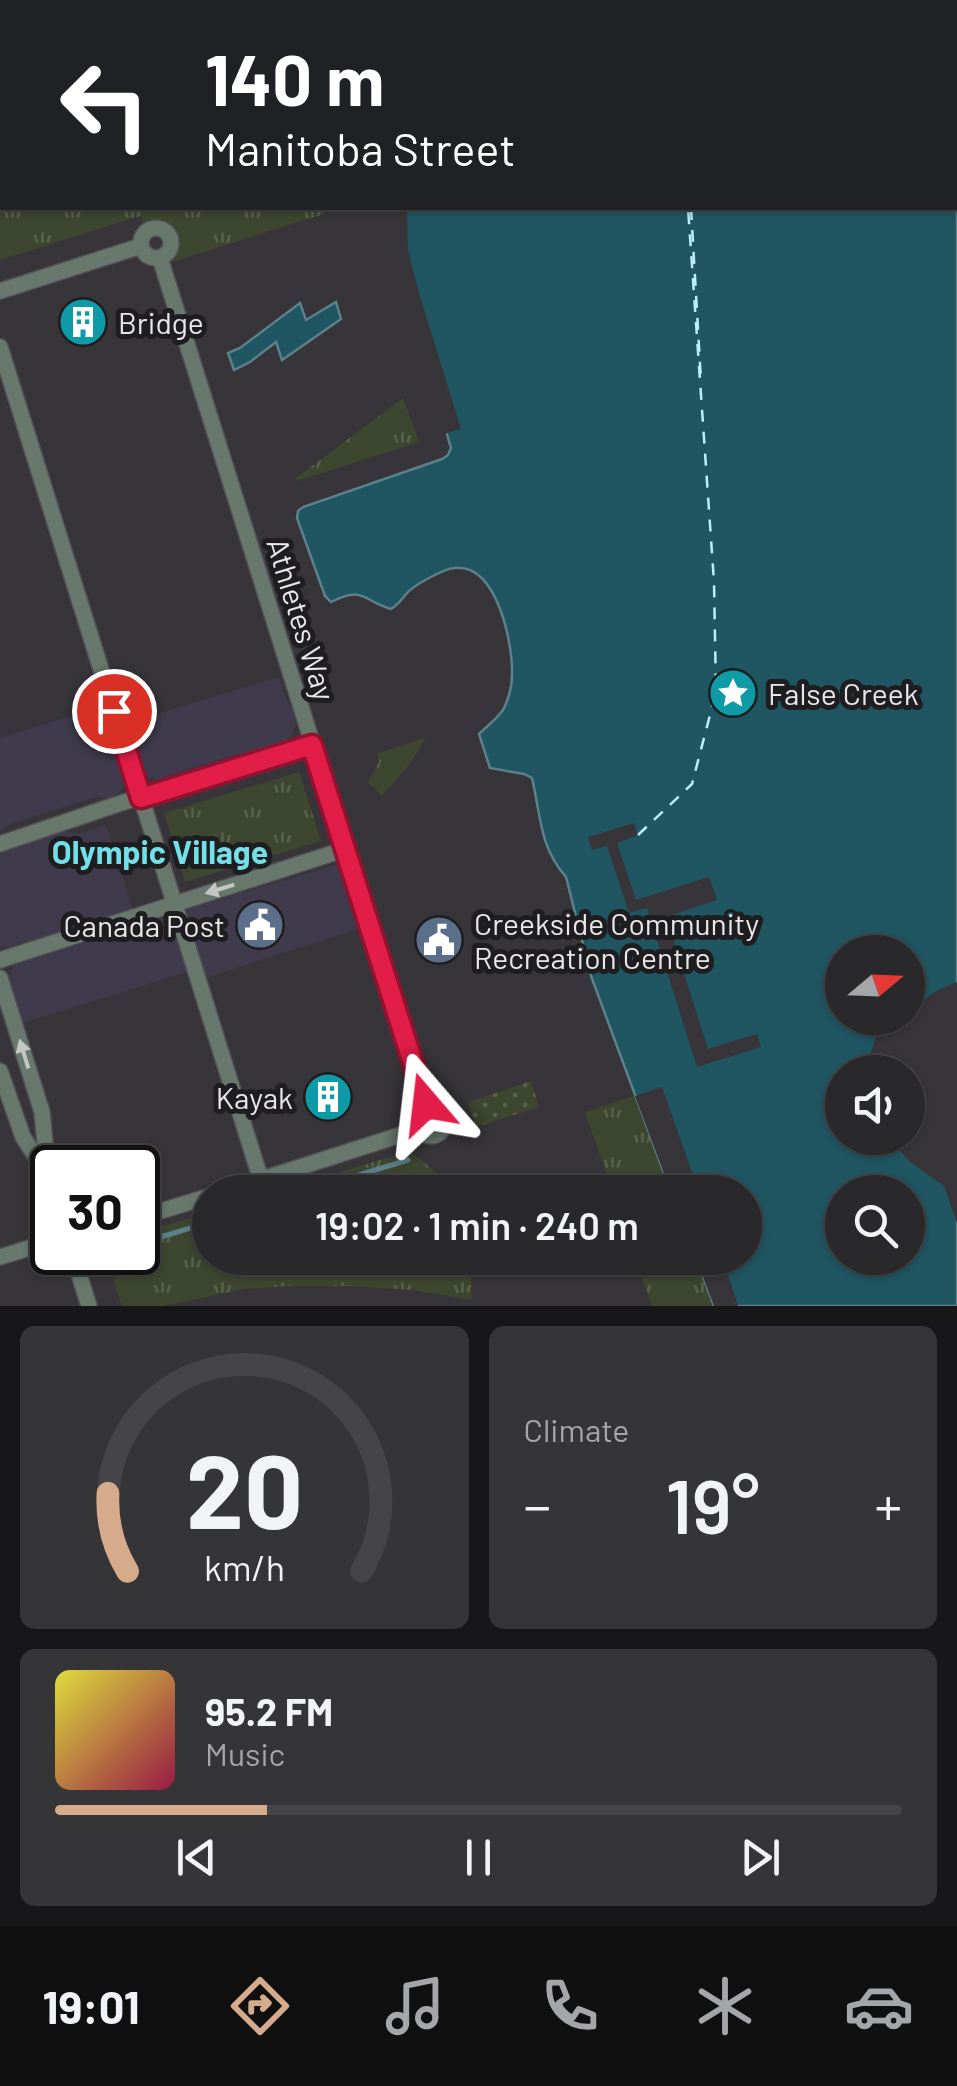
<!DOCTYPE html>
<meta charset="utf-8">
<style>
body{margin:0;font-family:Barlow,sans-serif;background:#353437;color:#f1f3f6;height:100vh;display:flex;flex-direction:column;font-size:38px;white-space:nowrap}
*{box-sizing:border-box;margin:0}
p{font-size:32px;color:#a5a6a9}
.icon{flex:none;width:55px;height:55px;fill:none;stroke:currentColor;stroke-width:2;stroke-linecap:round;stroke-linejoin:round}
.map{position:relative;height:1306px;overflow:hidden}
.details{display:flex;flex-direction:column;gap:20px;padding:20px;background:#171618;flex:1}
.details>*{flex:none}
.top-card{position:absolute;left:0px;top:0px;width:958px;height:210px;box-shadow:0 2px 8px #0004,0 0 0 2px #454447;background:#202124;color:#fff;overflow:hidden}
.needle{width:65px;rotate:71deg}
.tools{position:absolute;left:825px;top:935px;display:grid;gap:20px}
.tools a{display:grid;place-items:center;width:100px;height:100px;border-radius:50%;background:#29282b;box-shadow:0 2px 8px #0004,0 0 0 2px #454447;font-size:50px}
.speed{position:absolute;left:30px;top:1145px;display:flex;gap:20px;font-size:50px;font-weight:700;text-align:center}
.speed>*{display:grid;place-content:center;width:130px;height:130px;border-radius:50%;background:#29282b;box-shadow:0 2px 8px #0004,0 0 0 2px #454447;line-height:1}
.speed .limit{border:5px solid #111;border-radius:15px;background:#fff;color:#111}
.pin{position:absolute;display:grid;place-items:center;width:85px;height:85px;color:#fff;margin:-42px;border:5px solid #fff;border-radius:50%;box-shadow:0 2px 10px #0007}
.me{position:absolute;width:110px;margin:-55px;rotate:343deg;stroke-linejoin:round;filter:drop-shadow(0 0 8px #0008)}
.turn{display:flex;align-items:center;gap:35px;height:210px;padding:0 40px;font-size:45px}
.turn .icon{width:130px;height:130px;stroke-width:2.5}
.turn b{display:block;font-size:70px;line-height:85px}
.big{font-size:75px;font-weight:600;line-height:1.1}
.details .tile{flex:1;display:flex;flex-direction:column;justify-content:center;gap:15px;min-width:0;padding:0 35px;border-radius:15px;background:#353437}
.details .dial{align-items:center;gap:0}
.dial svg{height:260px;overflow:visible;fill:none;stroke:#454447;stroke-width:7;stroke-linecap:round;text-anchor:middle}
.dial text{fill:#f1f3f6;stroke:none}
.song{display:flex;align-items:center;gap:30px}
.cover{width:120px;height:120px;border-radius:15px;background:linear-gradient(135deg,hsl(60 70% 55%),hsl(340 70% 35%))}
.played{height:10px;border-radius:5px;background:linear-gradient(90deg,#d6ab8b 25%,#454447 25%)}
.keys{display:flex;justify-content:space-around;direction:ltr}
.heat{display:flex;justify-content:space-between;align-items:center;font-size:55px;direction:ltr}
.details .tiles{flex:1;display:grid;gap:20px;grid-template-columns:1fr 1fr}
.tile:last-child{grid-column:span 2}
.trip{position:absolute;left:192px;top:1175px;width:570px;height:100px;border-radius:50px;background:#29282b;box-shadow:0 2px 8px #0004,0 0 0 2px #454447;font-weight:600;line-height:100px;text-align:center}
.tabs{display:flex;height:160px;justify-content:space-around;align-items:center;background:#101011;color:#a5a6a9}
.tabs .icon{width:70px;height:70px}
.tabs .current{color:#d6ab8b}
.tabs b{font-size:45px;color:#f1f3f6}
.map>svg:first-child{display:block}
.commercial{fill:#403b4c}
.grass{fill:url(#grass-tufts)}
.garden{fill:url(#garden-dots)}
.water{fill:#205562;stroke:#5c818b;stroke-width:2.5;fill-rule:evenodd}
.pier{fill:#373539}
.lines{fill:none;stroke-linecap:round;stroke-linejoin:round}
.stream{stroke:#5c818b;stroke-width:5}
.ferry{stroke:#bcedfb;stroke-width:2.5;stroke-dasharray:12 10;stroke-linecap:butt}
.minor-casing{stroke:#535155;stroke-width:18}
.minor{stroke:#68786c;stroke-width:15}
.oneway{fill:#c2c6c4}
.route-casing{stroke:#92132f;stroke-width:25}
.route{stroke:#e11d48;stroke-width:18}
.labels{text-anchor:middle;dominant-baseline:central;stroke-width:10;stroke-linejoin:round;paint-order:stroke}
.poi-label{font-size:30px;fill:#e9e7ea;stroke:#1e1d1f;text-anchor:start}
.street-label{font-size:30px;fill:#e9e7ea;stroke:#1e1d1f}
.neighbourhood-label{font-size:32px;font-weight:bold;fill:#73dfe8;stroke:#1e1d1f}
</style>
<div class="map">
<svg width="957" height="1306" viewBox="0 0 957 1306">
<defs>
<pattern id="grass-tufts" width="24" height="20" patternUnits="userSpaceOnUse" patternTransform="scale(2.5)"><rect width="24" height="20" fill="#3d462f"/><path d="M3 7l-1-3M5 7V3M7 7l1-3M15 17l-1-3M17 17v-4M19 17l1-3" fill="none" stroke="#59614d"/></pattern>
<pattern id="garden-dots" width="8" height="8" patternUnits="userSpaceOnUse" patternTransform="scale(2.5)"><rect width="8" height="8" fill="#3d462f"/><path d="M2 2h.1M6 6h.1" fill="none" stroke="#59614d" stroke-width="1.8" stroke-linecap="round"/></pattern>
</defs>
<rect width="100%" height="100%" fill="#373539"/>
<!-- commercial -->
<g class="commercial">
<polygon points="279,677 287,702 292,707 296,723 293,734 287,740 245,755 238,754 175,773 162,780 149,778 143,772 127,723"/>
<polygon points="104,706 126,771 124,786 120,792 109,798 96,797 7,825 0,832 0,738"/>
<polygon points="106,825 133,910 10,947 2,947 0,945 0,854 65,831 79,834"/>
<polygon points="335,865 344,870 361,928 205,978 186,917 187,911 191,908"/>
<polygon points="163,918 168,918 173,924 187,972 22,1023 9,977 14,965"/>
</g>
<!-- grass -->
<g class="grass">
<path d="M0 0H81L83 2H2V208H322L324 214 172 262C173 256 176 250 176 244 178 223 159 219 144 225L140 216 0 260Z"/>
<polygon points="403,398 419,442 297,481 296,478"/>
<polygon points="426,737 410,764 382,796 368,782 379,762 377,754"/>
<polygon points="299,772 321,841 185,882 164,813"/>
<polygon points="662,1087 699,1192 613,1192 585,1112"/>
<polygon points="410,1151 444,1179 448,1192 273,1192"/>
<polygon points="210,1212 210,1258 470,1258 472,1300 412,1290 352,1286 289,1286 244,1289 163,1306 122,1306 113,1279 132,1272 129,1258 122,1256 120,1253 138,1252 138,1234"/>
<polygon points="635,1258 745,1258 738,1306 652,1306"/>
</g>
<!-- garden -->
<polygon class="garden" points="531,1081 539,1107 476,1127 468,1102"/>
<!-- water -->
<g class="water">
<polygon points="328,0 885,0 889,2 328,2"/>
<path d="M955 60H957V1306H714L696 1258H745V1192H671L591 976 566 877C539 846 541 816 532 778L524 774 490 768 479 734C487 726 501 716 505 706 509 697 512 684 512 675 513 643 497 564 455 568 445 568 414 585 407 593 401 600 399 604 391 609 362 601 365 585 331 602L325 596 297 518 298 511 303 507 442 459 448 455 451 448 398 268V208H955ZM842 952H908V1018H842ZM842 1072H908V1138H842ZM842 1192H908V1258H842Z"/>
<polygon points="336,302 341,319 282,360 276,342 250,362 234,370 228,353 240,348 300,303 306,320"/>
</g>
<!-- pier -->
<g class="pier">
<polygon points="393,208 407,208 408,250 419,293 461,429 444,434 393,270 390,250"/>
<polygon points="634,823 638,835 617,843 636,900 709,877 717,900 666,917 708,1049 757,1034 761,1047 697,1067 647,908 629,913 607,846 592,850 588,837"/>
<polygon points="957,982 957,1223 944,1186 909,1161 889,1138 908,1138 908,1072 869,1072 869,1058 882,1018 910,1017 921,1002 938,990"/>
<polygon points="662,1087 699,1192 671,1192 635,1096"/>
<polygon points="745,1255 746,1258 725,1266 738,1306 714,1306 696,1258 745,1258"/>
</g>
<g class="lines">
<!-- stream -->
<g class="stream">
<polyline points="303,1192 408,1160"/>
<polyline points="138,1244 210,1222"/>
</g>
<!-- ferry -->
<g class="ferry">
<polyline points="721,2 723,0"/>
<polyline points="691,208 701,381"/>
<polyline points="638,835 692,784 716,692 714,582 688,208"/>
</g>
<!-- minor casing -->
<g class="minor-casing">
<g id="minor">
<circle cx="156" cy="243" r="15"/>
<polyline points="160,258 428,1111"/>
<polyline points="0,291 141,246"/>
<polyline points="0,347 261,1180"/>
<polyline points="0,844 121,803 313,745"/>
<polyline points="0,960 346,849"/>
<polyline points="0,978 42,1112 48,1174 52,1190"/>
<polyline points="0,1071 23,1137 45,1171"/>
<circle cx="431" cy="1123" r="13"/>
<polyline points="222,1192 419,1129"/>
<polyline points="138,1218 210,1196"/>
<polyline points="72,1252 89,1306"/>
<polyline points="0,1257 52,1241"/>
</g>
</g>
<!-- minor -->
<use href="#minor" class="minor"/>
</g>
<!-- one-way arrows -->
<defs><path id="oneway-solid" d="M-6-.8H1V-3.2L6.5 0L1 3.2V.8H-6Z" transform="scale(2.5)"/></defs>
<g class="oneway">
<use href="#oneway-solid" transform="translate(220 889) rotate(163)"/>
<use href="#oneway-solid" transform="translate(24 1054) rotate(-107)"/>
</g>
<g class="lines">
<!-- route casing -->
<g class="route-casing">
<polyline id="route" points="114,711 141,798 312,745 426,1104"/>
</g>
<!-- route -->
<use href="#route" class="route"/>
</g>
<!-- icons -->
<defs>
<g id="building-disc" transform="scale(2.5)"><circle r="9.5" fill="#0f9aa8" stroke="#1e1d1f"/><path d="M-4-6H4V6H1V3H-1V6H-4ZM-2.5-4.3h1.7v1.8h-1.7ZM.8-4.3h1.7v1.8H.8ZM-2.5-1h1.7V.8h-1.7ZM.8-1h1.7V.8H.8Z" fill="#fff"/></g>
<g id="sight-disc" transform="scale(2.5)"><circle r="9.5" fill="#0f9aa8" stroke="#1e1d1f"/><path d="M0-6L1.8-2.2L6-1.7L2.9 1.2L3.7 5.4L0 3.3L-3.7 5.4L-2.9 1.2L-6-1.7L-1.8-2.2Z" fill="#fff"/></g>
<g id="civic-disc" transform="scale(2.5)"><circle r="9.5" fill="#5c6f8a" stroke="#1e1d1f"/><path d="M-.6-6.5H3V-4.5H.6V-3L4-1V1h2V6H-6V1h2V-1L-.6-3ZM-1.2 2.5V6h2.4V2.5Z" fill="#fff"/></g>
</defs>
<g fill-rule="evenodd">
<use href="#building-disc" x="83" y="322"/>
<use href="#sight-disc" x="733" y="693"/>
<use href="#civic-disc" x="260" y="925"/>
<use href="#civic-disc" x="439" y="940"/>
<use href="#building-disc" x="328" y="1097"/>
</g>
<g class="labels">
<!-- poi labels -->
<g class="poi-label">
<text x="118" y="322">Bridge</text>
<text x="768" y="693">False Creek</text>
<text x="474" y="923">Creekside Community<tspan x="474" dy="34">Recreation Centre</tspan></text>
<text x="225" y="925" text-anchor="end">Canada Post</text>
<text x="293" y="1097" text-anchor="end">Kayak</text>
</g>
<!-- street labels -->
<g class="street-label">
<text transform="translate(302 619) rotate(73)">Athletes Way</text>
</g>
<!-- neighbourhood labels -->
<g class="neighbourhood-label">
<text x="160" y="851">Olympic Village</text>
</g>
</g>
</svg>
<div class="tools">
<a><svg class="needle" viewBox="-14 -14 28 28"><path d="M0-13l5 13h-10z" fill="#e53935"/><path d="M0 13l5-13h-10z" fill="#a5a6a9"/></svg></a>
<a><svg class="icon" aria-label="sound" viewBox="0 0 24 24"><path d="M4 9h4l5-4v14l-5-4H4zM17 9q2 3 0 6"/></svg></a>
<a><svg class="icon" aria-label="search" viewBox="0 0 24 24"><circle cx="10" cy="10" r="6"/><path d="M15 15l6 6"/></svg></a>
</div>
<div class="speed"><div class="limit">30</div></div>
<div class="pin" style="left:114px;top:711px;background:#d93025"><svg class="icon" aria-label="arrive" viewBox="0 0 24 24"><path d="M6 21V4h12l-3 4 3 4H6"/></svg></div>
<svg class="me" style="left:426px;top:1104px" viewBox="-20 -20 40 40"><path d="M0-17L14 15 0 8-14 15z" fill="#e11d48" stroke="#fff" stroke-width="4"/></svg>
<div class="trip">19:02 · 1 min · 240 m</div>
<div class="top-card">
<div class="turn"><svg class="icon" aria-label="left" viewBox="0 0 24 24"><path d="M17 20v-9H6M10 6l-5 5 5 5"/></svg><div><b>140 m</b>Manitoba Street</div></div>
</div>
</div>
<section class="details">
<div class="tiles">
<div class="tile dial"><svg viewBox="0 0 100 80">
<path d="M14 69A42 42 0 1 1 86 69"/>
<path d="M14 69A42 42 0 0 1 8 45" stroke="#d6ab8b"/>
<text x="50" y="56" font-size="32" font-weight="700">20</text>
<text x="50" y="72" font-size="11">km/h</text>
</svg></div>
<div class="tile"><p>Climate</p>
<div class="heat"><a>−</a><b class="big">19°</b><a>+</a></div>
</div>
<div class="tile">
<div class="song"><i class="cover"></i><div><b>95.2 FM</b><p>Music</p></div></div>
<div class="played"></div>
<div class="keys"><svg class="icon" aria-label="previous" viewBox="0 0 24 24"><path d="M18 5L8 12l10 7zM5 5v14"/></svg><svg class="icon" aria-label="pause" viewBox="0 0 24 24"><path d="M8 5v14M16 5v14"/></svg><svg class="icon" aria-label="next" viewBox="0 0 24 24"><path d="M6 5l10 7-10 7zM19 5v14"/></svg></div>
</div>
</div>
</section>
<nav class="tabs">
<b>19:01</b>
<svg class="icon current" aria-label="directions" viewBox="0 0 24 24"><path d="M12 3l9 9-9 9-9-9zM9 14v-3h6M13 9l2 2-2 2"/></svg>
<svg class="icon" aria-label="music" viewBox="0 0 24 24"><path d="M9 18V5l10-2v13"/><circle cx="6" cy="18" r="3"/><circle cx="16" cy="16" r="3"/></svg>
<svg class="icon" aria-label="phone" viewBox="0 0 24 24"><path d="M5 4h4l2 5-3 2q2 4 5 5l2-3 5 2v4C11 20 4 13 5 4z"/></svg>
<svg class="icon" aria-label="climate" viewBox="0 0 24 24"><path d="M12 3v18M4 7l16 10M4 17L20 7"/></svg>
<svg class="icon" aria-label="car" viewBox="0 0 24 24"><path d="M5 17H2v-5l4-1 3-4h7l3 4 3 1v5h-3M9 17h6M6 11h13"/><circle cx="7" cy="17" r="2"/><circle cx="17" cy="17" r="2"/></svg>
</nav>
